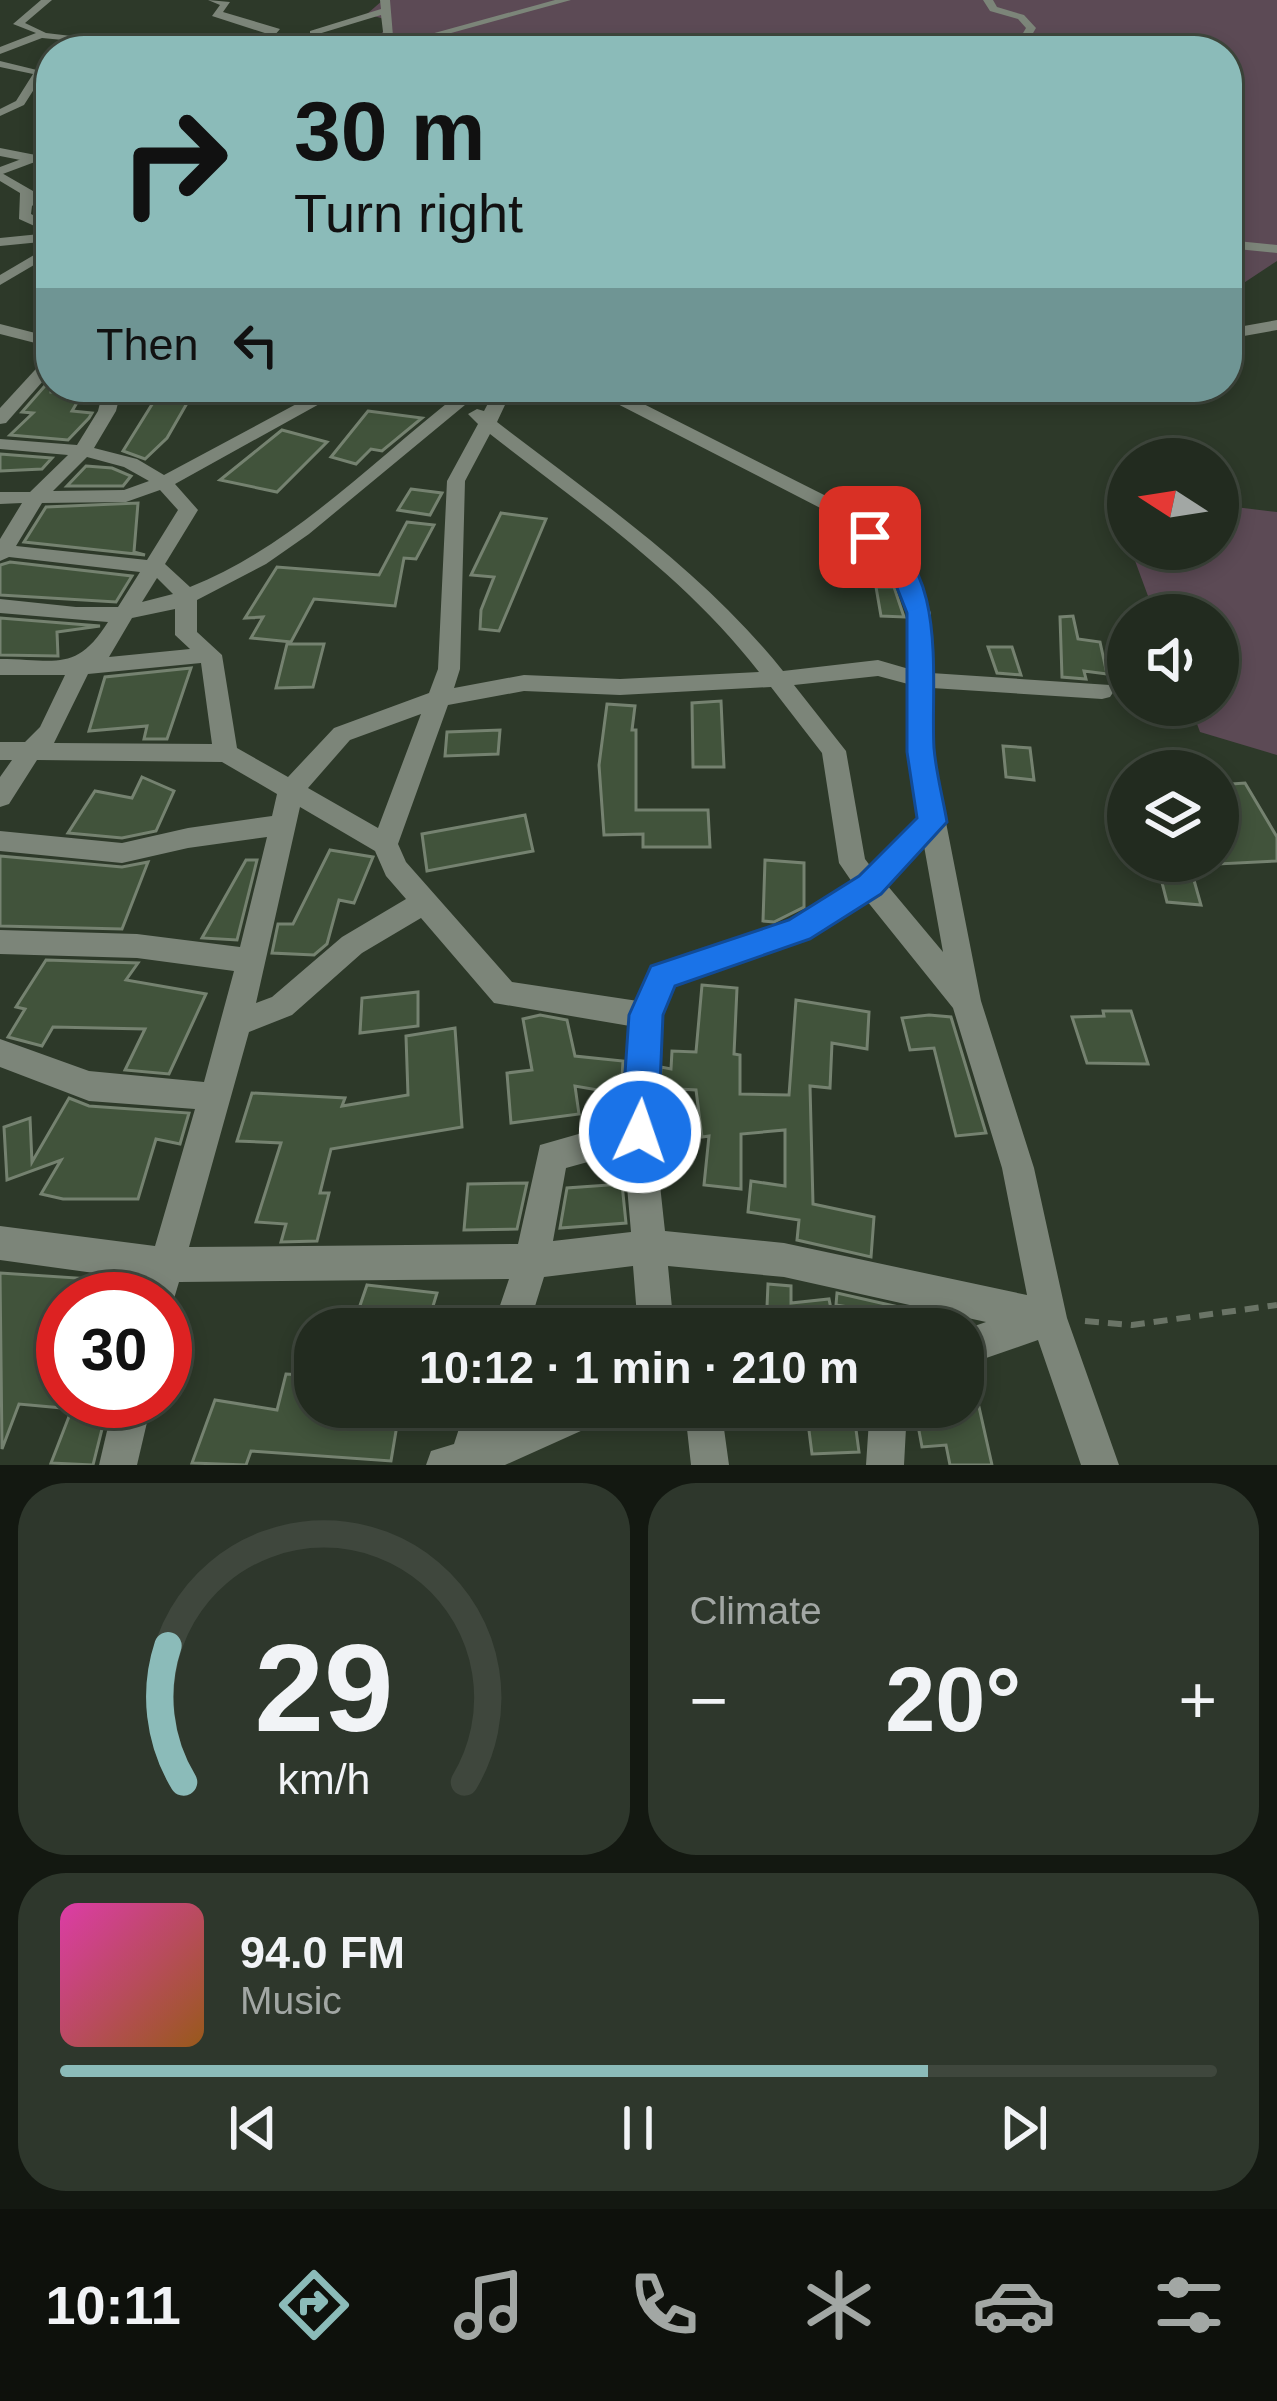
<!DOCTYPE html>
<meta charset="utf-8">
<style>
body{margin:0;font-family:Arial,sans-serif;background:#2e372c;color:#f1f3f6;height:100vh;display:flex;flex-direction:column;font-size:45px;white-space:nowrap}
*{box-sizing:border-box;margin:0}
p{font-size:39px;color:#a2a7a4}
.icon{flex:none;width:66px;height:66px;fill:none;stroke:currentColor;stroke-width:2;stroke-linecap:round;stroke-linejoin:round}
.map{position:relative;height:1465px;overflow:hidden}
.sheet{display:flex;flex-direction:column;gap:18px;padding:18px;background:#131811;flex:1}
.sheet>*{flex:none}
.guide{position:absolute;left:36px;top:36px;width:1206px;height:366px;border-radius:48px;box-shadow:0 6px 18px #0003,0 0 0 3px #3f473d;background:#8bbbb9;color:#111;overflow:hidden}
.needle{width:78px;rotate:282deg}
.controls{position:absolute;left:1107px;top:438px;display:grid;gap:24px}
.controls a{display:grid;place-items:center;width:132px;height:132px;border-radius:50%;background:#222b1f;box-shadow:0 6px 18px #0003,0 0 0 3px #3f473d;font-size:60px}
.speed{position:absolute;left:36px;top:1272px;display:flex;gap:24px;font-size:60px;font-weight:700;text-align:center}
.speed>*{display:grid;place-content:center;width:156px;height:156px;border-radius:50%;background:#222b1f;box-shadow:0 6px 18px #0003,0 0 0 3px #3f473d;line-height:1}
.speed .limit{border:18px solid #d22;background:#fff;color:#111}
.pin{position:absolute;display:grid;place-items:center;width:102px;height:102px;color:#fff;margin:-51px;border-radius:24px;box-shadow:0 6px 18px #0006}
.me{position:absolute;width:132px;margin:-66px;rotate:3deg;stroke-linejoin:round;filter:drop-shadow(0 0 9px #0008)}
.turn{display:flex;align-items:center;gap:42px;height:252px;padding:0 60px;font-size:54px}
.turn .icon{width:156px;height:156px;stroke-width:2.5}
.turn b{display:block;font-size:84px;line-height:102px}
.then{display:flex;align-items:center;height:114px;padding:0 60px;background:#0003;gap:24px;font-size:45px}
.big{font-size:90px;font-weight:700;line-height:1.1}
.sheet .card{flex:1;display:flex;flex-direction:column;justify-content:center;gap:18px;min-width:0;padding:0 42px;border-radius:48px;background:#2e372c}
.sheet .dial{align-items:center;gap:0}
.dial svg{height:312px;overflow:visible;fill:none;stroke:#3f473d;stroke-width:7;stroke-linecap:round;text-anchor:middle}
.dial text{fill:#f1f3f6;stroke:none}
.song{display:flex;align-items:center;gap:36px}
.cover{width:144px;height:144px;border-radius:18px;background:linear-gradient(135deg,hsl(320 70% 55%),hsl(30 70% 35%))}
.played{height:12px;border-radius:6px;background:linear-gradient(90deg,#8bbbb9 75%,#3f473d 75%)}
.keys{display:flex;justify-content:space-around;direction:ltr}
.heat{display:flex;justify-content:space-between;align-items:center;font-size:66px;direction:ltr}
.sheet .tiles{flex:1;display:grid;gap:18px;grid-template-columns:1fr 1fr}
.card:last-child{grid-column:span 2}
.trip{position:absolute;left:294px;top:1308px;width:690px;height:120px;border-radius:48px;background:#222b1f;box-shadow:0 6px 18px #0003,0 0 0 3px #3f473d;font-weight:700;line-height:120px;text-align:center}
.tab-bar{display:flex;height:192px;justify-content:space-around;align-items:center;background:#0e110c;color:#a2a7a4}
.tab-bar .icon{width:84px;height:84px}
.tab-bar .active{color:#8bbbb9}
.tab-bar b{font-size:54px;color:#f1f3f6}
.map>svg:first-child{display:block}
.green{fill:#5c4a55}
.building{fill:#41533b;stroke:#758270;stroke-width:3}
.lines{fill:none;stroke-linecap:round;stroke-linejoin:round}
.path{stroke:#6a7466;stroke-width:6;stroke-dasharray:14 9;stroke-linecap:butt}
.minor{fill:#7c8579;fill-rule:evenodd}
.tertiary{fill:#7c8579;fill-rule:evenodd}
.route{fill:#1a73e8;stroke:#114b97;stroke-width:3}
</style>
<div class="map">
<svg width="1277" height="1465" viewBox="0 0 1277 1465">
<rect width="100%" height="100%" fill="#2d3929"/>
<!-- green -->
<g class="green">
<polygon points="383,0 1277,0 1277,261 1227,294 1227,51 443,51 378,38 391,21 367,14"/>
<polygon points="1218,505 1277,512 1277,755 1200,732 1190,705 1218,705 1218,615 1155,615 1134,558 1146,549 1218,549"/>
</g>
<!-- building -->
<g class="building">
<polygon points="51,379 51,392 84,391 72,411 92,413 89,418 68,440 10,435 33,413 22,412"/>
<polygon points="156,398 190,398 167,438 145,459 123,451"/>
<polygon points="368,411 422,418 382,451 371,449 356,464 331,457"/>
<polygon points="282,430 327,442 277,492 220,480"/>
<polygon points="0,454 52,458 42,469 0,471"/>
<polygon points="86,466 112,468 131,476 123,486 67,486"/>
<polygon points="411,489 442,493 430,515 398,510"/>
<polygon points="138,503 134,552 145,555 24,542 46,507"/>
<polygon points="501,513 546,519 499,631 480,629 481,610 494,577 471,575"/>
<polygon points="407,522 434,525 416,559 404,558 395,606 314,599 291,642 251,638 263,617 245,618 277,567 379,575"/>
<polygon points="10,562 132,576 116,602 0,595 0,565"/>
<polygon points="876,587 894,587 904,617 881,616"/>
<polygon points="1073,616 1078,639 1100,642 1107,674 1084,671 1086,679 1062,677 1060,617"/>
<polygon points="0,618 100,626 57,632 58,656 0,655"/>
<polygon points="287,644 324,644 313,687 276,688"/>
<polygon points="988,647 1012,647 1021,675 997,673"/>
<polygon points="191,668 167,739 144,739 147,726 89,731 105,677"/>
<polygon points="721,701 724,767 693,767 692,703"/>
<polygon points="607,704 635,706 632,730 636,730 636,810 708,810 710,847 643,847 643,834 604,835 599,765"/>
<polygon points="500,730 498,754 445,756 447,732"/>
<polygon points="1003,746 1030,748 1034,780 1006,777"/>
<polygon points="142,777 174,791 156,831 122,838 68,833 95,791 132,798"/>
<polygon points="1245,783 1277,837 1277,861 1218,864 1218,785"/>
<polygon points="525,815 533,851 427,871 422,834"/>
<polygon points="330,850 373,857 354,903 339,900 327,944 314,955 272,953 278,924 293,924"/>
<polygon points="0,856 122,867 148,862 122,929 0,926"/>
<polygon points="246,860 257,860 237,940 202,938"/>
<polygon points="765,860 804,863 804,907 774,922 763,921"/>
<polygon points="1157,863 1190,866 1201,905 1167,902"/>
<polygon points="46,960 138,963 126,980 206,994 169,1074 125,1070 145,1029 53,1027 42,1046 8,1037 25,1009 16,1007"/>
<polygon points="702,985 737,988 734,1054 740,1055 740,1094 789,1095 796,1000 869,1012 867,1049 832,1043 830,1088 810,1086 813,1204 874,1217 871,1257 797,1240 799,1220 748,1212 751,1181 785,1186 785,1130 741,1134 741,1189 704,1185 709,1136 702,1137 696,1090 660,1088 661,1067 671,1069 672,1051 696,1052"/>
<polygon points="418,992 418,1026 360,1033 362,998"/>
<polygon points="1103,1011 1131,1011 1148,1064 1087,1063 1072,1017 1104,1016"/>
<polygon points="540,1015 567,1020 575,1056 623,1061 621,1094 575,1086 579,1114 511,1123 507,1073 532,1070 523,1019"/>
<polygon points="929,1015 951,1017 986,1133 956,1136 934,1048 910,1050 902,1018"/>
<polygon points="455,1028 462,1127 331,1149 320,1193 329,1193 317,1241 281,1242 286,1224 256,1222 281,1143 237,1141 252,1093 345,1098 342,1106 408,1095 406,1036"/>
<polygon points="69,1098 89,1106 189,1113 180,1144 156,1139 138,1199 63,1199 41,1194 61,1160 7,1180 4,1127 30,1118 32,1162"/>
<polygon points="527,1183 517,1229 464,1230 468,1184"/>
<polygon points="622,1184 626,1223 560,1228 567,1188"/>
<polygon points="0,1273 108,1280 102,1299 63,1299 63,1408 19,1404 2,1449"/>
<polygon points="768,1284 791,1286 791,1303 829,1299 835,1329 766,1329"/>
<polygon points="367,1285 437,1293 426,1329 352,1329"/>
<polygon points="837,1293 903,1308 903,1316 836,1305"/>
<polygon points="286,1374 315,1376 315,1407 400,1407 391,1461 251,1451 246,1465 192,1463 215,1400 277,1410"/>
<polygon points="75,1401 109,1401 93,1465 51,1463"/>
<polygon points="806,1407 853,1407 859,1452 812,1454"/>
<polygon points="924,1407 979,1407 992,1465 950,1465 946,1445 922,1447 917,1420"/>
</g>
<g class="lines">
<!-- path -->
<polyline class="path" points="1085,1321 1132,1325 1277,1305"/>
<!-- minor -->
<g class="minor">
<polygon points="41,0 52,0 25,23 46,33 97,39 274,36 212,16 220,5 208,0 230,2 223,12 280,29 274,36 310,35 310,31 381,9 380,0 390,0 393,36 421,46 456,51 414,51 384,40 381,15 315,35 385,47 385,51 325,42 126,46 42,38 0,54 0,47 36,33 13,24"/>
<polygon points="983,0 993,0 997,7 1024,15 1036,28 1026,45 1031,51 1021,51 1016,45 1026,28 1018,19 990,11"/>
<polygon points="0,61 45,72 24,105 0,116 0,109 16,101 33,74 0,67"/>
<polygon points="0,148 51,158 51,166 0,156"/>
<polygon points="0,172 33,191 51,178 51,189 32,206 31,214 51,224 51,241 0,246 0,238 50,233 19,219 20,193 0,181"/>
<polygon points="1227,240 1277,245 1277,253 1227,248"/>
<polygon points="51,245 51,255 0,285 0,275"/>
<polygon points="1277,320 1277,330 1227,339 1227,329"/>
<polygon points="0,324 51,337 51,347 0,334"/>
<polygon points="51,357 51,372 6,423 0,424 0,408 45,359"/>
<path d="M104 387H122L116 411 94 448 137 459 164 475 328 387H350L175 484 198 510 165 564 190 587C291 547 372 462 456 396L471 400 309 534 266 564 197 600V632L222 655 237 748 288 777 334 728 429 693 438 669 447 481 478 424 468 414 477 409 484 411 494 392H456L447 387H610L846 506 909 562 931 613V673L1110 685 1114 691 1110 697 1102 699 932 688V751L981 1001 1034 1168 1067 1318 1119 1465H1081L1038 1340 963 1366V1330L986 1322 784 1277 668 1266 674 1329H638L633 1266 544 1277 528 1329H492L509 1279 179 1282 170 1312 165 1313V1299H139L145 1280 0 1260V1226L155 1246 195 1109 89 1101 0 1067V1039L89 1071 204 1082 234 971 137 958 0 954V930L137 934 240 947 267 837 188 848 122 863 0 851V831L122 843 188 828 272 816 277 794 222 762 37 760 9 804 0 807V777L12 760H0V742H25L40 727 65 675H0V659C55 659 76 673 108 622L0 613V599L76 607H118L140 572 9 557 0 561V539L22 503 0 504V492H30L68 455 0 449V439L77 445 98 411ZM511 392H592L602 396 832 514 890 565 909 613V669L878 660 783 671C703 571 597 499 497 422ZM490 434C584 507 686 577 759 672L620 679 524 675 454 688 460 669 465 481ZM87 457 124 467 149 481 124 490 53 491ZM160 490 178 510 147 560 16 546 42 503 126 502ZM157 578 173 594 142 602ZM175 609V635L190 649 109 657 132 618ZM201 663 212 744 54 743 88 674ZM878 676 908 684V751L920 818 871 867 865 859 846 751 794 685ZM771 687 822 753 839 863 852 882 790 921 653 967 638 1001 512 982 406 862 398 844 448 705 524 691 620 695ZM421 714 378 828 308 788 350 740ZM300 807 375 851 386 876 406 899 342 937 272 997 256 1003ZM924 846 943 952 887 885ZM867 901 953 1008 1002 1168 1027 1295 784 1243 665 1231C657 1154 643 1057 674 985L809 938ZM421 918 494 1003 630 1026 624 1121 540 1145 518 1244 189 1247 249 1032 292 1015 362 953ZM624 1152 631 1232 553 1241 566 1168Z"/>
<polygon points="114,1401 152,1401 137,1465 99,1465"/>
<polygon points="466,1407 504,1407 497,1429 547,1407 721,1407 729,1465 691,1465 687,1429 656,1420 652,1410 647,1420 634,1426 583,1430 505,1465 426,1465 431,1451 454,1444"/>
<polygon points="874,1407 920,1407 906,1428 904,1465 866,1465 869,1420"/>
</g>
<!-- tertiary -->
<g class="tertiary">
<polygon points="555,0 571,0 386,51 369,51"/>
<polygon points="51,148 51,156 0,175 0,167"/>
</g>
</g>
<!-- route -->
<path class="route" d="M870 530C951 555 930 684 934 748 936 773 943 798 947 822L881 894 810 939 675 986 663 1015 658 1132 653 1144 640 1149 627 1144 621 1132 629 1015 651 966 789 920 859 876 917 818 907 752V613L888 565 858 537Z"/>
</svg>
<div class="controls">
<a><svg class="needle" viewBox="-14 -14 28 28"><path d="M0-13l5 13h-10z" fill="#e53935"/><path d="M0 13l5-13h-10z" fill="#a2a7a4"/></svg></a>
<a><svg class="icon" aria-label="sound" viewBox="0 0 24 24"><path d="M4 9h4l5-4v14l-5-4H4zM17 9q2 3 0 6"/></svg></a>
<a><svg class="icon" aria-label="layers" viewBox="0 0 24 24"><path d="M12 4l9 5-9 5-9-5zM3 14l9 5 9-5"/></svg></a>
</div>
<div class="speed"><div class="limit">30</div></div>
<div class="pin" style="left:870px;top:537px;background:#d93025"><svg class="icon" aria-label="arrive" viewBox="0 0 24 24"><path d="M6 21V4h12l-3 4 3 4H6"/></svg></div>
<svg class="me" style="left:640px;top:1132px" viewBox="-20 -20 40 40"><circle r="17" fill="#1a73e8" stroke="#fff" stroke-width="3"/><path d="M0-11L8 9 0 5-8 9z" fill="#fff"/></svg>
<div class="trip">10:12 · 1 min · 210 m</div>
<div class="guide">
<div class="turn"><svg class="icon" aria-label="right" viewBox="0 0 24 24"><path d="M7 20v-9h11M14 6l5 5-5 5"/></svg><div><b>30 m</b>Turn right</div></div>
<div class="then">Then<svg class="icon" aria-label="left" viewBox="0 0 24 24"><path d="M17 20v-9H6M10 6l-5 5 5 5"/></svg></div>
</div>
</div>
<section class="sheet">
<div class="tiles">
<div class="card dial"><svg viewBox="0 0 100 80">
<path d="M14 69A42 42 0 1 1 86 69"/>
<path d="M14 69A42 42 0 0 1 10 34" stroke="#8bbbb9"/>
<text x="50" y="56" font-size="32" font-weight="700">29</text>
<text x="50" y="72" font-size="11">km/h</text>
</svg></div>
<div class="card"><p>Climate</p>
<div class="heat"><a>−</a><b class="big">20°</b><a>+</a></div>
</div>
<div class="card">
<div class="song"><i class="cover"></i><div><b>94.0 FM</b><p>Music</p></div></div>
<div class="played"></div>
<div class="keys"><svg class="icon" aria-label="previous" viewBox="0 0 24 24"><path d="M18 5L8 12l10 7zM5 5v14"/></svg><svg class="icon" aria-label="pause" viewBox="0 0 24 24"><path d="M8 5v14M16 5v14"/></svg><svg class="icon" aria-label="next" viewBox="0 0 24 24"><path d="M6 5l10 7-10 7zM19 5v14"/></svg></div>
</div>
</div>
</section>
<nav class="tab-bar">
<b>10:11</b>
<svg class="icon active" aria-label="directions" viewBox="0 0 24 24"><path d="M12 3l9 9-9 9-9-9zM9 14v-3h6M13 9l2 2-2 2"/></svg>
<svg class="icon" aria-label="music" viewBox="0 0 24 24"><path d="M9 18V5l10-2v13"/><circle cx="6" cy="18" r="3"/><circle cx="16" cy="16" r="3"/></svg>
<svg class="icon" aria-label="phone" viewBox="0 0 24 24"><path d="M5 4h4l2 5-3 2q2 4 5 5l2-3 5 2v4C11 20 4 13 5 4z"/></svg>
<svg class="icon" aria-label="climate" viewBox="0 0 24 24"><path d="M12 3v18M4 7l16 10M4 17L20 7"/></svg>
<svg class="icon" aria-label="car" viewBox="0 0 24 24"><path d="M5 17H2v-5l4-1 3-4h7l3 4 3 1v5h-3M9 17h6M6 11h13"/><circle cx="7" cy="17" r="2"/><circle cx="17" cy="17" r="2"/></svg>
<svg class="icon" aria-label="filters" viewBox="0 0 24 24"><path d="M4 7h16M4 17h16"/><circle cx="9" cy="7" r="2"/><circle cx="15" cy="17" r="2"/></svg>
</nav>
